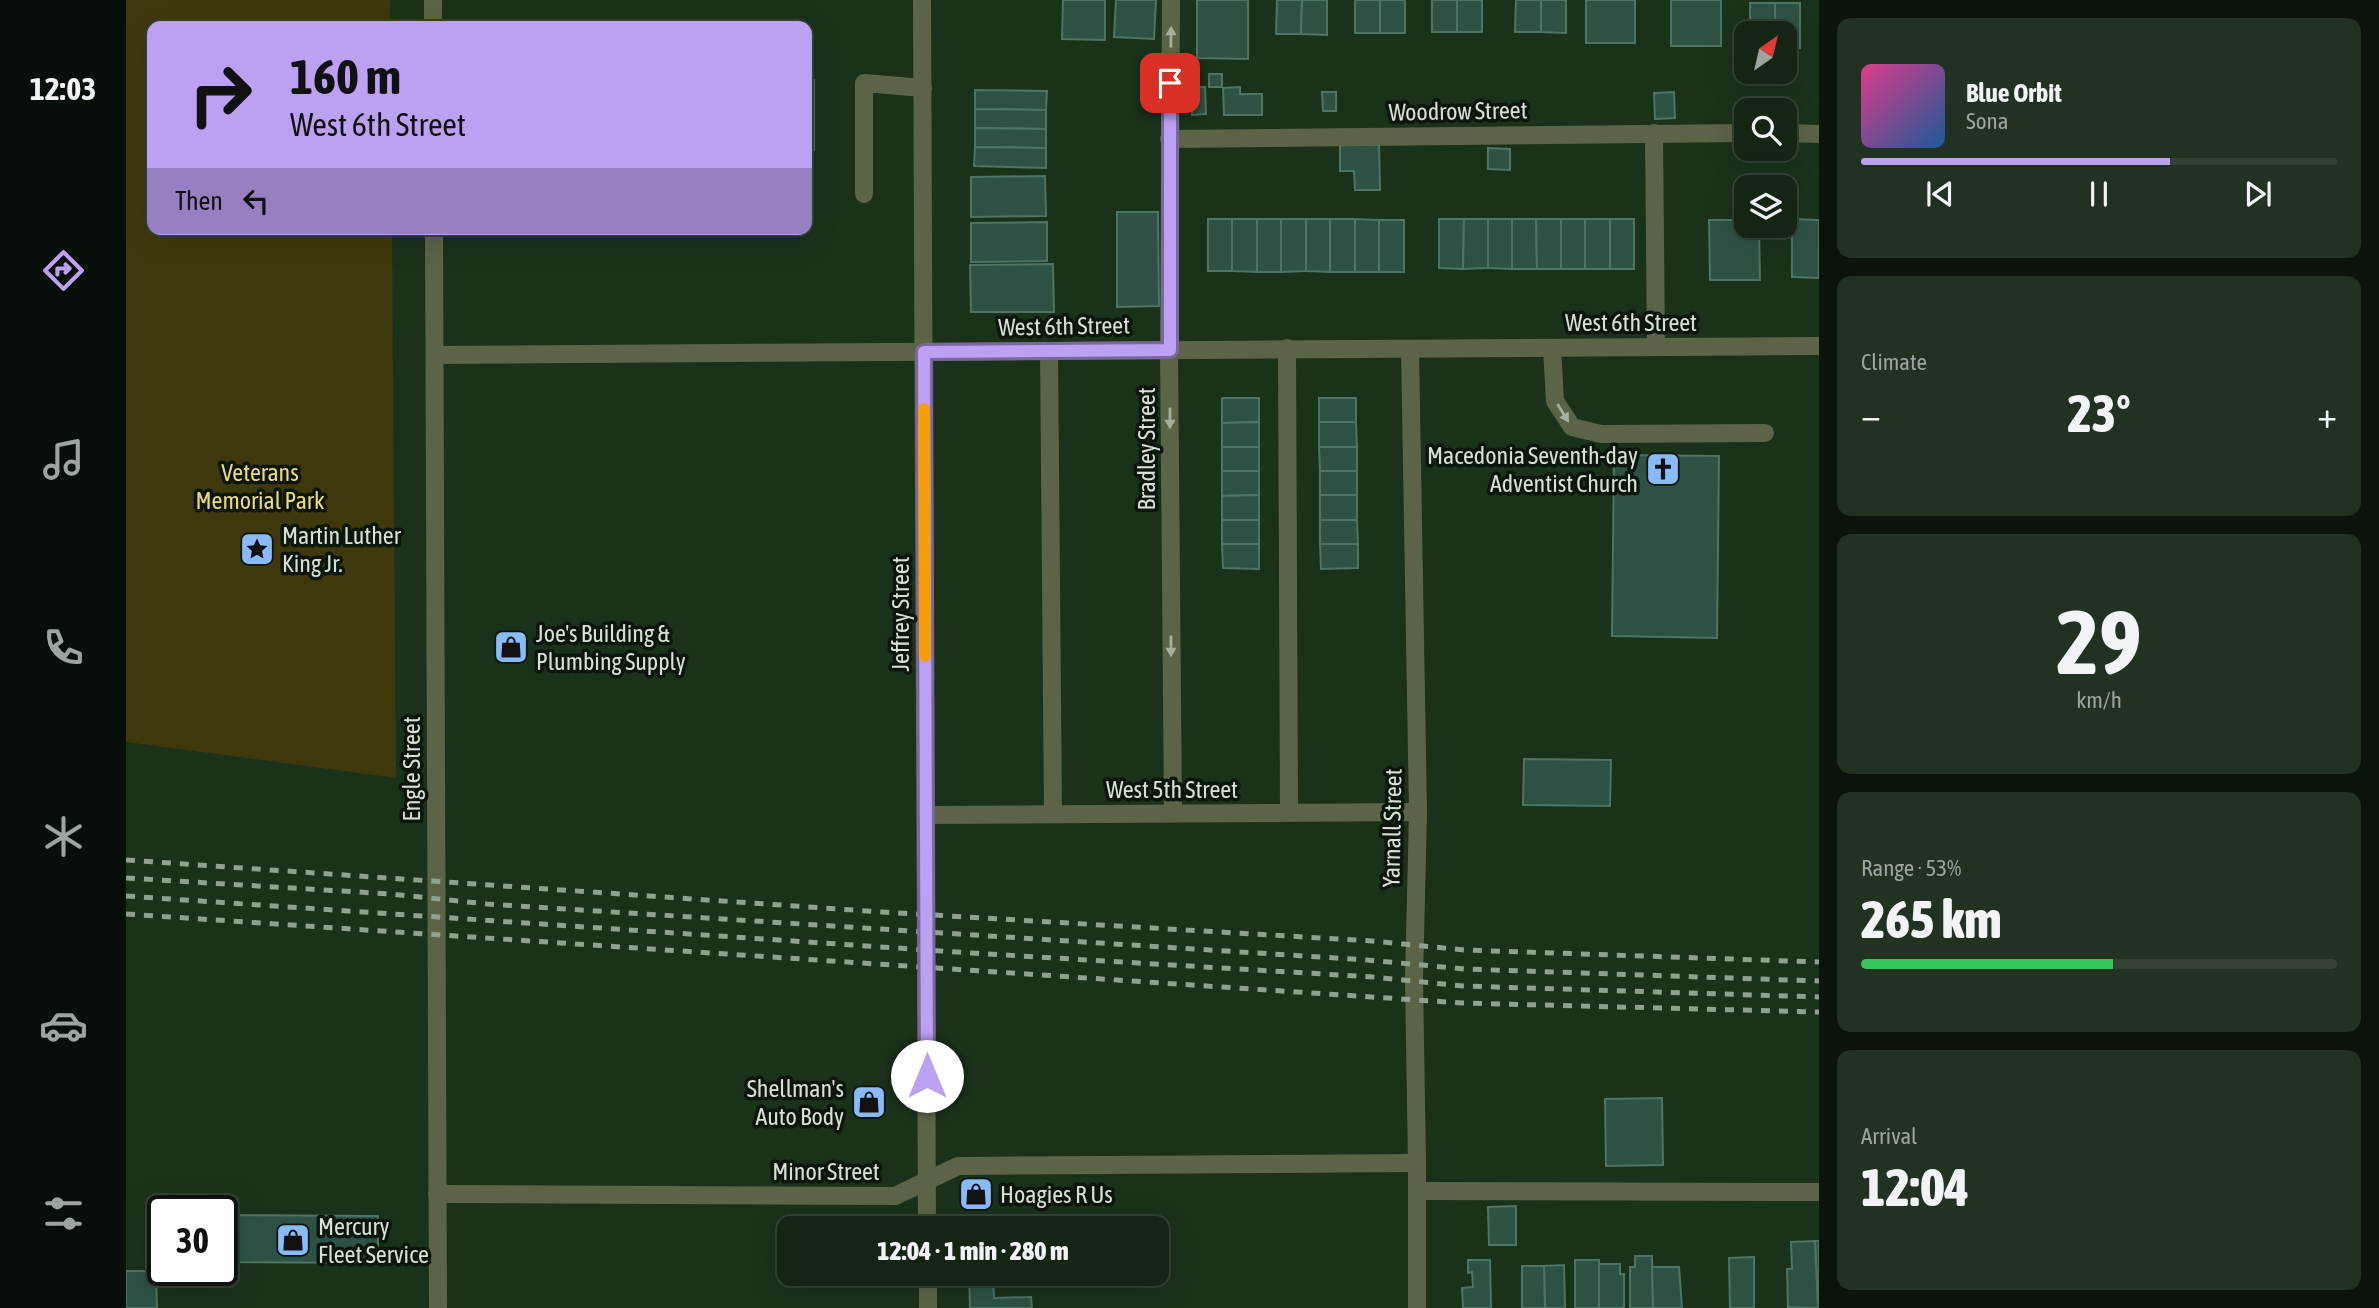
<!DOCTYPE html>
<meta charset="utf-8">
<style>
body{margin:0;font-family:"Asap Condensed",sans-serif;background:#213122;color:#f1f3f6;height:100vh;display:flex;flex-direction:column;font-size:26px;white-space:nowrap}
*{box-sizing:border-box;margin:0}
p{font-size:23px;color:#9da5a0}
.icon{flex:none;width:38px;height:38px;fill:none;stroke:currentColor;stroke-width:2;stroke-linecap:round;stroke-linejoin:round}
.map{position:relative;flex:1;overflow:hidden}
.side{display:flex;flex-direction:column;gap:18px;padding:18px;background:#0b140b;width:560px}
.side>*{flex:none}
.guide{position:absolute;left:21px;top:21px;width:665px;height:214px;border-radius:14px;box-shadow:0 7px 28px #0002,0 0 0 2px #334234;background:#bca0f2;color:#111;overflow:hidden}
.needle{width:46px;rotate:34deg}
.controls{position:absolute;left:1608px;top:21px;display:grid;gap:14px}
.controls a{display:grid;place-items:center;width:63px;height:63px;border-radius:14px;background:#142514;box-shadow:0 7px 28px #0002,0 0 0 2px #334234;font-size:35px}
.speed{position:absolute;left:21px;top:1195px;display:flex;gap:14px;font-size:35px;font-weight:700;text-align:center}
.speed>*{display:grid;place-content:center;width:91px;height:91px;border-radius:50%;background:#142514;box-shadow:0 7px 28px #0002,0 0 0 2px #334234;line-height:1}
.speed .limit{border:4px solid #111;border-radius:10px;background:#fff;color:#111}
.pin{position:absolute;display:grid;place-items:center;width:60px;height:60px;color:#fff;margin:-30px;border-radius:14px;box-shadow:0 4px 10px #0006}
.me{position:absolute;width:77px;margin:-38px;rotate:0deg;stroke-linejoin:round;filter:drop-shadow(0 0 5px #0008)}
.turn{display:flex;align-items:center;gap:24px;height:147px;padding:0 28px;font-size:32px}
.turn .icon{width:91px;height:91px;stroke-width:2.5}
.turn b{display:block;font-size:49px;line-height:60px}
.then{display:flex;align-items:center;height:66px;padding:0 28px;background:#0003;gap:14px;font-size:26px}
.big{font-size:52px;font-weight:800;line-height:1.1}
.side .card{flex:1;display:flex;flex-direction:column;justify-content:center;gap:10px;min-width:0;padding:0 24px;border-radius:14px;background:#213122}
.side .dial{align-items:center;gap:0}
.dial b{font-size:91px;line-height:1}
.song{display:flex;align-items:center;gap:21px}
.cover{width:84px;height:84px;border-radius:10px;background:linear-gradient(135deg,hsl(330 70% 55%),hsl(210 70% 35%))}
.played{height:7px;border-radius:4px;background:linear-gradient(90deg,#bca0f2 65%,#334234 65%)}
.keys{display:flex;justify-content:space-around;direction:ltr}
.heat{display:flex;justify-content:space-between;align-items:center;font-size:38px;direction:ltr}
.charge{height:10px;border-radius:5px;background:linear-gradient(90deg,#34c759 53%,#334234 0)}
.trip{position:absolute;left:651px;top:1216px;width:392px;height:70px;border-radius:14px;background:#142514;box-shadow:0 7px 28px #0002,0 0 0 2px #334234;font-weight:800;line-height:70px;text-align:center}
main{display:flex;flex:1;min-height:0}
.tab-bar{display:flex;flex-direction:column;width:126px;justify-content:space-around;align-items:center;background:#080f08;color:#9da5a0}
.tab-bar .icon{width:49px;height:49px}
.tab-bar .active{color:#bca0f2}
.tab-bar b{font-size:32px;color:#f1f3f6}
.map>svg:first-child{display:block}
.green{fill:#3f380d}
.building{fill:#2d5243;stroke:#4e7464;stroke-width:2}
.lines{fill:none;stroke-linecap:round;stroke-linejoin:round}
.minor{stroke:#5c6447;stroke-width:18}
.rail{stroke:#90a18f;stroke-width:5;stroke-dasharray:9 9;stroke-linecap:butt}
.oneway{fill:#a5b09c}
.route-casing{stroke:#7a689d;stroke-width:18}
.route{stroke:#bca0f2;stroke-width:12}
.slow{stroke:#f59e0b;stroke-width:12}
.labels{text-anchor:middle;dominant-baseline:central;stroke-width:7;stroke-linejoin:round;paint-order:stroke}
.street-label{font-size:24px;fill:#d5e3d4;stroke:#0c160c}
.poi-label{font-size:24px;fill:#d5e3d4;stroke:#0c160c;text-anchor:start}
.park-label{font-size:24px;fill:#f1dc72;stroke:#0c160c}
</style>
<main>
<nav class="tab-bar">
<b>12:03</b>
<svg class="icon active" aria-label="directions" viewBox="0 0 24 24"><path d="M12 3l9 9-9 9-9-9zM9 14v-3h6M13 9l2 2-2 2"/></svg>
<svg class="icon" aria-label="music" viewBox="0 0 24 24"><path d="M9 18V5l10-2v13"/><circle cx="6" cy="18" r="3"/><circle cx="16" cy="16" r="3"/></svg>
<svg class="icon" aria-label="phone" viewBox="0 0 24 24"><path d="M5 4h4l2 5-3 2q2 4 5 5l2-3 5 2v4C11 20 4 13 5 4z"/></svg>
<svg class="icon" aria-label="climate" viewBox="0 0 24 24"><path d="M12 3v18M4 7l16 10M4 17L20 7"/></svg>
<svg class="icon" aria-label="car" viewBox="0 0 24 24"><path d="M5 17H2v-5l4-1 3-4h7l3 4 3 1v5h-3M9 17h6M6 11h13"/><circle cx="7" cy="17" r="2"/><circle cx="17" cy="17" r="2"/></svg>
<svg class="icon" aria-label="filters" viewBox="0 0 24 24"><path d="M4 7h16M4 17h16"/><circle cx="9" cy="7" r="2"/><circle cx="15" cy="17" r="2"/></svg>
</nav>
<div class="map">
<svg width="1693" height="1308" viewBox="0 0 1693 1308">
<rect width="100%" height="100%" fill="#1a311a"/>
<!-- green -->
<polygon class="green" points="0,0 264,0 264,26 26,26 26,229 266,229 270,778 0,742"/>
<!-- building -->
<g class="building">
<polygon points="937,0 979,0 979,40 936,39"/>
<polygon points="990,0 1030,0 1028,39 988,37"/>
<polygon points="1071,0 1122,0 1122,59 1071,58"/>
<polygon points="1151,0 1176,0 1175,34 1150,34"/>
<polygon points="1176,0 1201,0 1201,35 1175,34"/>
<rect x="1229" y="0" width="25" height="33"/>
<rect x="1254" y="0" width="25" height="33"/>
<rect x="1306" y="0" width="25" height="32"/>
<rect x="1331" y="0" width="25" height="32"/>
<polygon points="1390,0 1415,0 1415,32 1389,32"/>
<polygon points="1415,0 1440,0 1440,33 1415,32"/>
<rect x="1460" y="0" width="49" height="43"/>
<rect x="1545" y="0" width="50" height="46"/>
<rect x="1624" y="3" width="25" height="30"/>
<polygon points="1649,3 1674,3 1674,48 1659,48 1659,33 1649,33"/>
<rect x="1083" y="74" width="13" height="13"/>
<rect x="681" y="80" width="7" height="70"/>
<polygon points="1065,87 1079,87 1080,114 1066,115"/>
<polygon points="1114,87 1114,94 1136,94 1136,115 1098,115 1097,88"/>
<polygon points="849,90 921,91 920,110 849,109"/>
<polygon points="1196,92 1210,92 1210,111 1197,111"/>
<polygon points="1548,92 1549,118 1529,119 1528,93"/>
<polygon points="849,109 920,110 920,129 849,128"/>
<polygon points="849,128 920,129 920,148 849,147"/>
<polygon points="1214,145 1253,145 1254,190 1229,190 1228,171 1214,171"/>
<polygon points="849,147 920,148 920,168 848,166"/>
<polygon points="1362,148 1384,149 1384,170 1362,169"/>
<polygon points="919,176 920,216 845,217 845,177"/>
<polygon points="991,212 1032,212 1033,306 991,307"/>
<rect x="1082" y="219" width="24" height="52"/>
<polygon points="1106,219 1131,219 1131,272 1106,271"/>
<rect x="1131" y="219" width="24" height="53"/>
<polygon points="1155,219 1180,219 1180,271 1155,272"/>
<polygon points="1180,219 1204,219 1204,272 1180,271"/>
<rect x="1204" y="219" width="25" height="53"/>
<polygon points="1229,219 1253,220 1253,272 1229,272"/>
<polygon points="1313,219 1338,219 1337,269 1313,268"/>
<polygon points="1338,219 1362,219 1362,268 1337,269"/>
<polygon points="1362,219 1386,219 1386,269 1362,268"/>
<polygon points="1386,219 1410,219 1411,269 1386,269"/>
<polygon points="1410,219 1435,219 1435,269 1411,269"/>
<rect x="1435" y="219" width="24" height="50"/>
<rect x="1459" y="219" width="25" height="50"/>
<rect x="1484" y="219" width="24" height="50"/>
<polygon points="1666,219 1693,220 1693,278 1666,277"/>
<rect x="1253" y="220" width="25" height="52"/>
<polygon points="1583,220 1620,220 1620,226 1633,226 1634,280 1584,280"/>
<polygon points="921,222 921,261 845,262 845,223"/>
<polygon points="927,264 928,312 845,312 844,265"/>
<polygon points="1096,398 1133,398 1133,422 1096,423"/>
<rect x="1193" y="398" width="37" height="24"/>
<polygon points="1133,422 1133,447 1096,447 1096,423"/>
<polygon points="1193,422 1230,422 1231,447 1193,447"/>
<rect x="1096" y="447" width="37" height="24"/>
<polygon points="1193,447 1231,447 1231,471 1194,471"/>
<polygon points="1488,455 1593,456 1591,638 1486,636"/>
<polygon points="1096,471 1133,471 1133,495 1096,496"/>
<rect x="1194" y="471" width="37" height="24"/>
<polygon points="1133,495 1133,520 1096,520 1096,496"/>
<rect x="1194" y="495" width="37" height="25"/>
<rect x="1096" y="520" width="37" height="24"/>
<polygon points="1194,520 1231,520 1232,544 1194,544"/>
<polygon points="1096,544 1133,544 1133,569 1097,568"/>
<polygon points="1194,544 1232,544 1232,568 1195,569"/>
<polygon points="1398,759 1485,760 1484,806 1397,805"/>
<polygon points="1536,1098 1537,1165 1480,1166 1479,1099"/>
<polygon points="1390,1206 1390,1245 1363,1245 1362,1207"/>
<polygon points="96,1215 252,1216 252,1263 97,1262"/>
<polygon points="1689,1241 1693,1241 1693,1308 1692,1308"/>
<polygon points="1689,1241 1692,1308 1662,1307 1661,1269 1666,1269 1665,1242"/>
<polygon points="1509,1256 1526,1256 1527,1308 1504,1308 1504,1267 1509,1267"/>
<polygon points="1628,1257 1628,1308 1604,1308 1603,1258"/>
<polygon points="1342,1260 1364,1260 1365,1308 1337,1308 1336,1288 1347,1287 1346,1272 1342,1273"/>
<rect x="1449" y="1260" width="24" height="48"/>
<polygon points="1473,1264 1494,1264 1494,1274 1498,1274 1498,1307 1496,1308 1473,1308"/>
<polygon points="1438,1265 1439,1308 1419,1308 1418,1266"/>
<polygon points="1396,1266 1418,1266 1419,1308 1396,1308"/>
<polygon points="1526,1267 1553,1267 1556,1308 1527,1308"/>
<polygon points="0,1271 30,1271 31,1308 0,1308"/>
<polygon points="843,1274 867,1274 868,1298 905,1297 906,1308 844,1308"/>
</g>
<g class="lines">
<!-- minor -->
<g class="minor">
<polyline points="307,0 307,26"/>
<polyline points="796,0 801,1228"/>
<polyline points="1045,0 1043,350 1047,813"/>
<polyline points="1528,133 1530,347"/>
<polyline points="1659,133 1693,134"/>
<polyline points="1043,139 1620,133"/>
<polyline points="738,194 738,83 797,88"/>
<polyline points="308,229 312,1308"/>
<polyline points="1161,348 1163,812"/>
<polyline points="1426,348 1429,401 1446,427 1475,434 1639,433"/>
<polyline points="1284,349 1292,812 1288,980 1291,1163 1291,1308"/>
<polyline points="923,351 927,814"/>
<polyline points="309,355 1693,346"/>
<polyline points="800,815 1292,812"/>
<polyline points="1291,1191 1693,1192"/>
<polyline points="311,1194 769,1196 832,1166 1291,1163"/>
<polyline points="802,1274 802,1308"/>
</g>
<!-- rail -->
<g class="rail">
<polyline points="0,860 756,912 1246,941 1339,950 1693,962"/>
<polyline points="0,878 265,894 361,904 1241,960 1339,969 1693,981"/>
<polyline points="0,896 845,953 1247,977 1337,986 1693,997"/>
<polyline points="0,914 1336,1003 1693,1012"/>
</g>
</g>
<!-- one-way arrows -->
<defs><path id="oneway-solid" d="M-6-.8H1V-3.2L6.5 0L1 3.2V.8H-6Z" transform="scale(1.75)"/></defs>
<g class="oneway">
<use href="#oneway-solid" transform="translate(1045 37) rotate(-89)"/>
<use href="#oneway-solid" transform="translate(1437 413) rotate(58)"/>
<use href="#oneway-solid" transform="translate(1044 418) rotate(90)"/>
<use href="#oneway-solid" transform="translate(1045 646) rotate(90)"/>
</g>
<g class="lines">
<!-- route casing -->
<g class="route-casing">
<polyline id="route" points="801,1076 798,352 1044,350 1044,83"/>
</g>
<!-- route -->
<use href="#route" class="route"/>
<!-- slow -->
<polyline class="slow" points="798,409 799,656"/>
</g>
<!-- icons -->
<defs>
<g id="church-square" transform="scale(1.75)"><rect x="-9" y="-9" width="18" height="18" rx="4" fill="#8bbafc" stroke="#0c160c"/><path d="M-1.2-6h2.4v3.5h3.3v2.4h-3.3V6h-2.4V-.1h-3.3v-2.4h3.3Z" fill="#111"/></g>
<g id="sight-square" transform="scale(1.75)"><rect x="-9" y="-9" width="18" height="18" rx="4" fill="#8bbafc" stroke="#0c160c"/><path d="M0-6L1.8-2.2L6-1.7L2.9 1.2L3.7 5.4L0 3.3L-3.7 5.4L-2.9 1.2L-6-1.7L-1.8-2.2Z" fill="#111"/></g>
<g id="shop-square" transform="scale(1.75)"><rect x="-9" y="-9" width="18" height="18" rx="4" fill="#8bbafc" stroke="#0c160c"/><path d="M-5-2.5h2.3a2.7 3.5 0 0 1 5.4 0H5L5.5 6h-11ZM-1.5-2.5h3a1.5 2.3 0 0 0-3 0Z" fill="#111"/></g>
</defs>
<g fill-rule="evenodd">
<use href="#church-square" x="1537" y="469"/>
<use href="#sight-square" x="131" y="549"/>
<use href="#shop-square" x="385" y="647"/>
<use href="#shop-square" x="743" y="1102"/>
<use href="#shop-square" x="850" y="1194"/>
<use href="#shop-square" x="167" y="1240"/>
</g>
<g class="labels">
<!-- street labels -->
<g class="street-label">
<text transform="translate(1332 111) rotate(-1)">Woodrow Street</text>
<text x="1505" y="322">West 6th Street</text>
<text transform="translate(938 326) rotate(-1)">West 6th Street</text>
<text transform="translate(1020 449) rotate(-90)">Bradley Street</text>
<text transform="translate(774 614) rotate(-90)">Jeffrey Street</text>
<text transform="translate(285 769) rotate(-90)">Engle Street</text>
<text x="1046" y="789">West 5th Street</text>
<text transform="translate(1266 828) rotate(-89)">Yarnall Street</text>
<text x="700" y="1171">Minor Street</text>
</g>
<!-- poi labels -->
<g class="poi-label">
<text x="1512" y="455" text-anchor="end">Macedonia Seventh-day<tspan x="1512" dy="28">Adventist Church</tspan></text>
<text x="156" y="535">Martin Luther<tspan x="156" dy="28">King Jr.</tspan></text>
<text x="410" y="633">Joe's Building &amp;<tspan x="410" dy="28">Plumbing Supply</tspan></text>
<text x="718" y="1088" text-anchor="end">Shellman's<tspan x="718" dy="28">Auto Body</tspan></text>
<text x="874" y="1194">Hoagies R Us</text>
<text x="192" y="1226">Mercury<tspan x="192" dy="28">Fleet Service</tspan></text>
</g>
<!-- park labels -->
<g class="park-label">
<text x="134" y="472">Veterans<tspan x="134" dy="28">Memorial Park</tspan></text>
</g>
</g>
</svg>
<div class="controls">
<a><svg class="needle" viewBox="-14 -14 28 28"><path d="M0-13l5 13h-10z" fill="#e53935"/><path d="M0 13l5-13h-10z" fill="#9da5a0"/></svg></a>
<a><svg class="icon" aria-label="search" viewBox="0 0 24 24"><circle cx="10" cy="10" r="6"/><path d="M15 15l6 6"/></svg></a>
<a><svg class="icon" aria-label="layers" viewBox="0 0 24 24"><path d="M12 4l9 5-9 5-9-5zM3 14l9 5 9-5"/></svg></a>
</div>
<div class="speed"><div class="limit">30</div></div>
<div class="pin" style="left:1044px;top:83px;background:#d93025"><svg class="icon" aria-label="arrive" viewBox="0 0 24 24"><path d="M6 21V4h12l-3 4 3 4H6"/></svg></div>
<svg class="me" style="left:801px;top:1076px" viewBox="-20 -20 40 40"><circle r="19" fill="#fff"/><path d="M0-13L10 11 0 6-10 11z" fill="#bca0f2"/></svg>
<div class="trip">12:04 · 1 min · 280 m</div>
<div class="guide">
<div class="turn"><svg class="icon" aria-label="right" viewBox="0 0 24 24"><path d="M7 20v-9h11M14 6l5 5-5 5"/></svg><div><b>160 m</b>West 6th Street</div></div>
<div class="then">Then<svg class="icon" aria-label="left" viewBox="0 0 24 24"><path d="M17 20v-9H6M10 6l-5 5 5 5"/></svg></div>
</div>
</div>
<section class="side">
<div class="card">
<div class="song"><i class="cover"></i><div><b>Blue Orbit</b><p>Sona</p></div></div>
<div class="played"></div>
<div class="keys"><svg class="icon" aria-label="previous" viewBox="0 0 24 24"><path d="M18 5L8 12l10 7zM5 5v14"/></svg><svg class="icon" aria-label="pause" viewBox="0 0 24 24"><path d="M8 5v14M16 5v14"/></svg><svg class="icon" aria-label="next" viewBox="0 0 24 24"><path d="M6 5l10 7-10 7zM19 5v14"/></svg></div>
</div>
<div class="card"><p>Climate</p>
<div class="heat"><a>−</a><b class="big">23°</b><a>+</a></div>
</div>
<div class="card dial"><b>29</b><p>km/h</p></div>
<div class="card"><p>Range · 53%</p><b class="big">265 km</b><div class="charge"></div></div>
<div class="card"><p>Arrival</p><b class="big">12:04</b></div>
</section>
</main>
